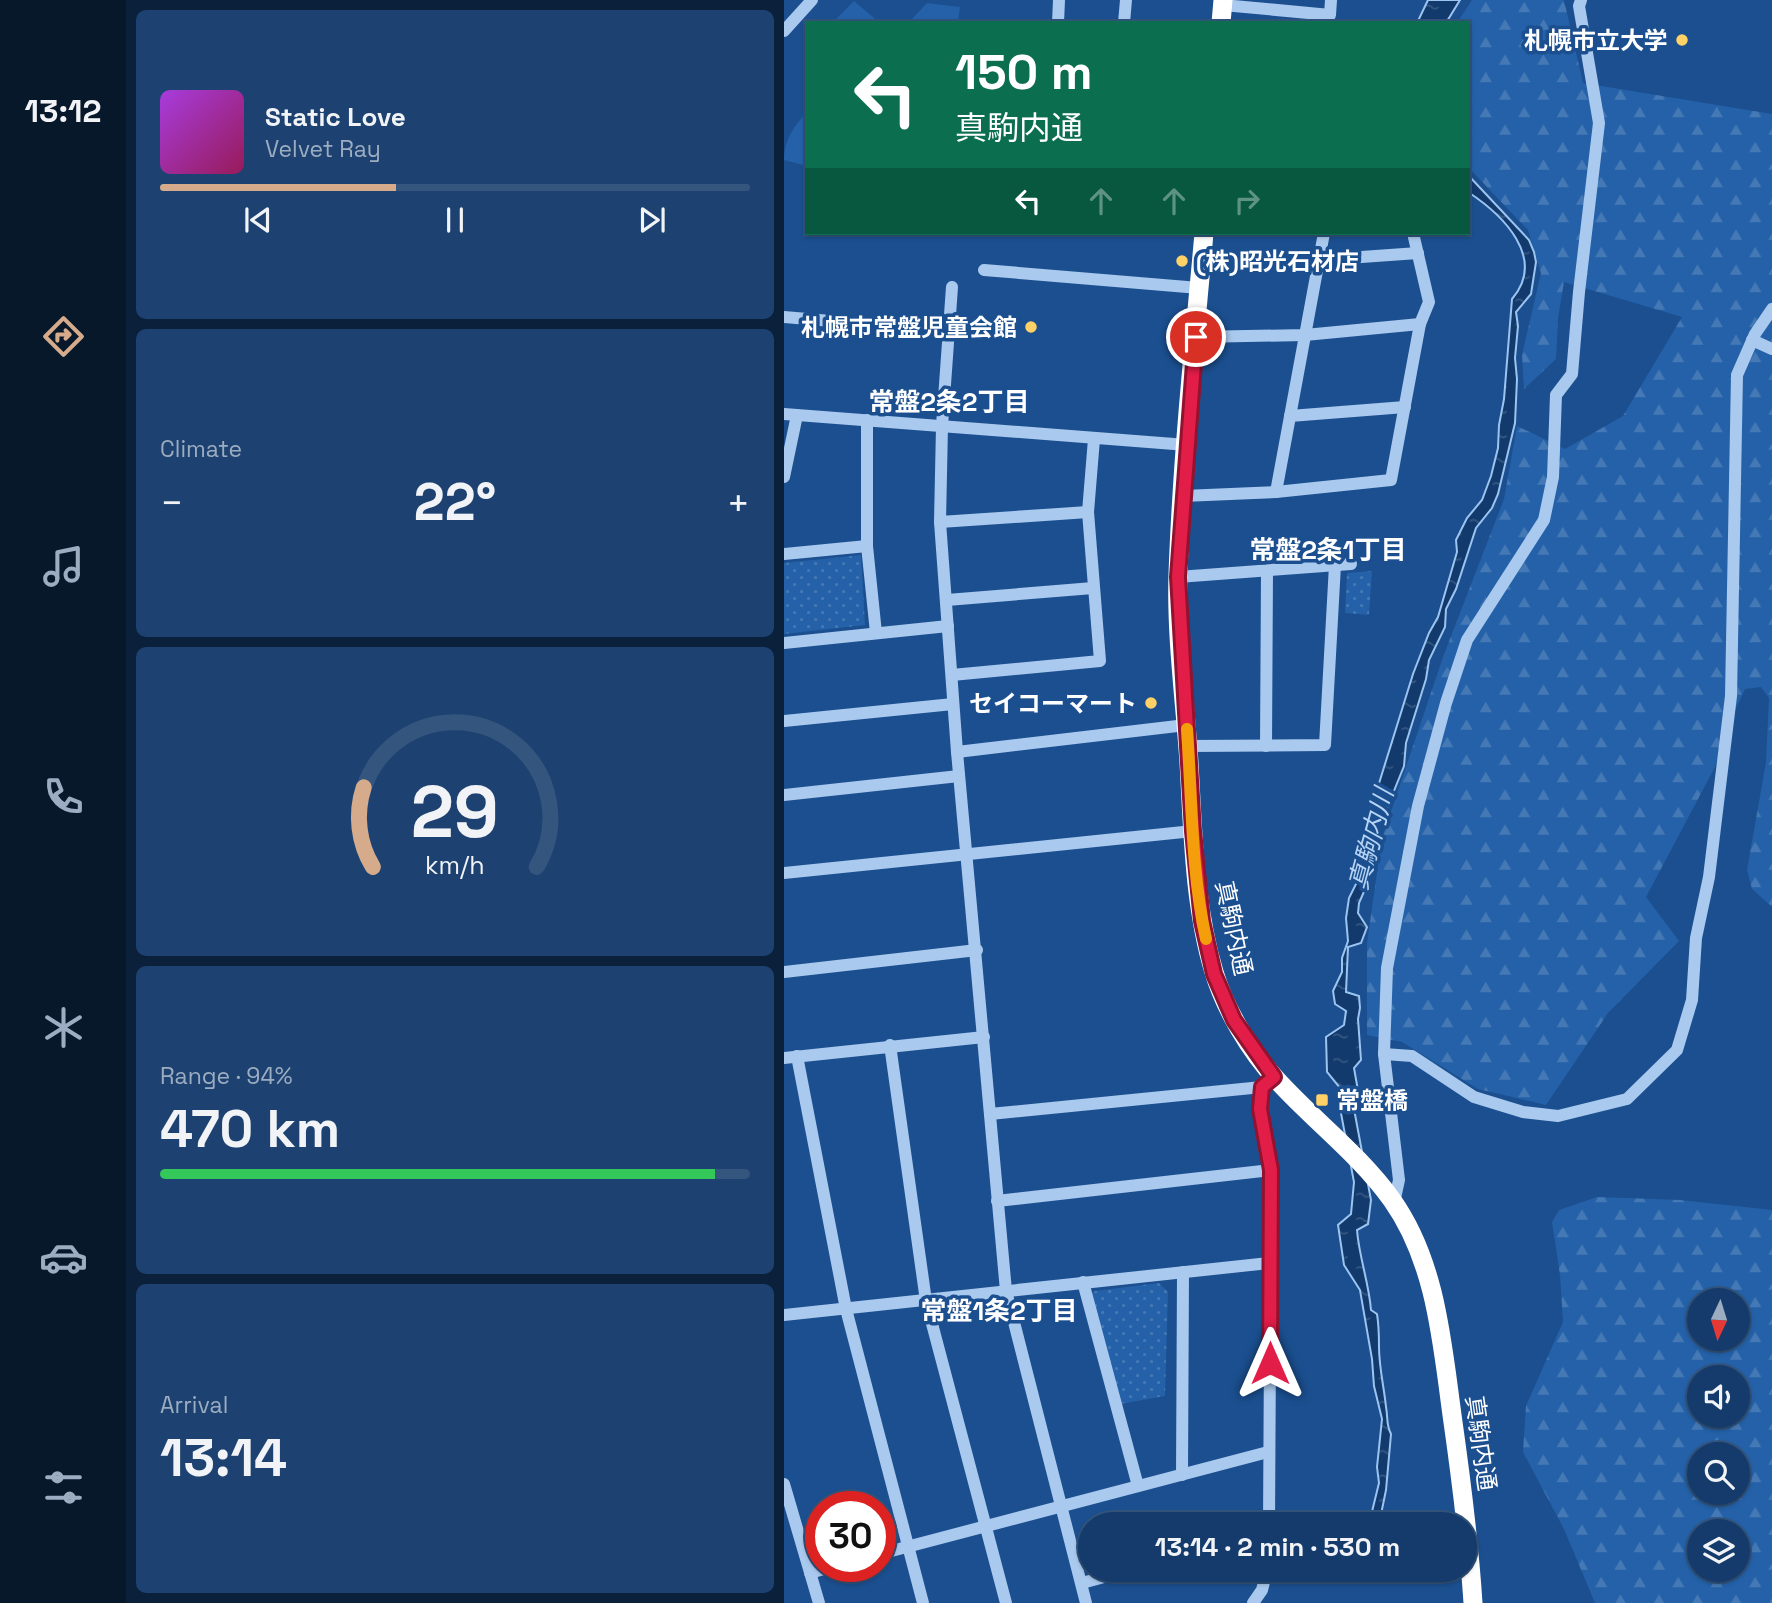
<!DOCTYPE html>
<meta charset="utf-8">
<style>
body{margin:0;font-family:"Space Grotesk","Noto Sans JP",sans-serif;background:#1d4271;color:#f1f3f6;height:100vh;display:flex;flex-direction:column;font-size:26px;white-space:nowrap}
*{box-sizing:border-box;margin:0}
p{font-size:23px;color:#9dadc1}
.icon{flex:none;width:38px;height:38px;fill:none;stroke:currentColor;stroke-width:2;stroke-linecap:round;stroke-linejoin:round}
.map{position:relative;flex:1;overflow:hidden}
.details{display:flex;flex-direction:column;gap:10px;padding:10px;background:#0b203b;width:658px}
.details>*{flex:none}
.banner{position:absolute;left:21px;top:21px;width:665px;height:214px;border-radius:0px;box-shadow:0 2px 5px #0004,0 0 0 2px #33557e;background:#0b6e4f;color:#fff;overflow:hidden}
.needle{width:46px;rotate:184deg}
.buttons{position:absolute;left:903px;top:1288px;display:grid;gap:14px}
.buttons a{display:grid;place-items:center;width:63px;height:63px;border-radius:50%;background:#143b6b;box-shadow:0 2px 5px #0004,0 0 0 2px #33557e;font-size:35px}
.speed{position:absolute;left:21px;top:1491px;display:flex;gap:14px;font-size:35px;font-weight:700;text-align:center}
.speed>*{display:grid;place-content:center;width:91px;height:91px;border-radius:50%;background:#143b6b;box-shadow:0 2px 5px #0004,0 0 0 2px #33557e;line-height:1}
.speed .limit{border:10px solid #d22;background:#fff;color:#111}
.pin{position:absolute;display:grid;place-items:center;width:60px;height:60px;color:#fff;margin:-30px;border:4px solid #fff;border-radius:50%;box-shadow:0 2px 7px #0007}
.me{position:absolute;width:77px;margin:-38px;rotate:0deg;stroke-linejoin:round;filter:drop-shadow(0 0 5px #0008)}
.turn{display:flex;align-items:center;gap:24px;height:147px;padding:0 35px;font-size:32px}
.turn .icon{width:91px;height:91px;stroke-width:2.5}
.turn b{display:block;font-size:49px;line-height:60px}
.lanes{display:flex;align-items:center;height:66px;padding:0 35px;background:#0003;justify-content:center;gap:35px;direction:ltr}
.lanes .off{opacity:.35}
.big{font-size:52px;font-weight:700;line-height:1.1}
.details .tile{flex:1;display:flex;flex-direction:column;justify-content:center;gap:10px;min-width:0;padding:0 24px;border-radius:10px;background:#1d4271}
.details .dial{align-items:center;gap:0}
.dial svg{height:182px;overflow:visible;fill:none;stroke:#33557e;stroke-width:7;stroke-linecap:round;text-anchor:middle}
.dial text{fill:#f1f3f6;stroke:none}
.song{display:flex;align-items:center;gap:21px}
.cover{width:84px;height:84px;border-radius:10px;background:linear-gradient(135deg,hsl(280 70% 55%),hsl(330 70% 35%))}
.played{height:7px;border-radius:4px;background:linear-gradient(90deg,#d6ab8b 40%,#33557e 40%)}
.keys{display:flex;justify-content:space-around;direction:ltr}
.heat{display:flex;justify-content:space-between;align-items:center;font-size:38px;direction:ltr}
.charge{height:10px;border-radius:5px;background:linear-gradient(90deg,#34c759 94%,#33557e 0)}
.trip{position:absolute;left:294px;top:1512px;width:399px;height:70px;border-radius:35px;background:#143b6b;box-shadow:0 2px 5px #0004,0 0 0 2px #33557e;font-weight:700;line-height:70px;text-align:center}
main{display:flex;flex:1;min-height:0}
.tabs{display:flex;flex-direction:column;width:126px;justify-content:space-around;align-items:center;background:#08182b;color:#9dadc1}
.tabs .icon{width:49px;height:49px}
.tabs .on{color:#d6ab8b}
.tabs b{font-size:32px;color:#f1f3f6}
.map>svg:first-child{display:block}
.grass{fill:#2461a8}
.forest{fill:url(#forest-firs);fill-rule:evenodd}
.park{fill:url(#park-dots)}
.water{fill:url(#water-ripples);stroke:#9cc4f0;stroke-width:2}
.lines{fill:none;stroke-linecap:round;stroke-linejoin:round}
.minor{stroke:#a9c9ee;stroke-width:12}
.highway{stroke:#fff;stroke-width:19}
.route-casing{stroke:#92132f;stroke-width:18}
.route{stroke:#e11d48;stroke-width:12}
.slow{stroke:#f59e0b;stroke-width:12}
.poi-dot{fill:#ffd166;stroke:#1b4f8f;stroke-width:2.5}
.labels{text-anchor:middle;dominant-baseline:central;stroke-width:7;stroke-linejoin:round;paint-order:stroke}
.poi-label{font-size:24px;font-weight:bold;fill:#fff;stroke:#1b4f8f;text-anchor:end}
.street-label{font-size:24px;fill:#fff;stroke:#1b4f8f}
.neighbourhood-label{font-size:26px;font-weight:bold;fill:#fff;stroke:#1b4f8f}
.water-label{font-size:26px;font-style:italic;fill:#b5d3f5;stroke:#1b4f8f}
</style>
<main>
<nav class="tabs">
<b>13:12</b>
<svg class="icon on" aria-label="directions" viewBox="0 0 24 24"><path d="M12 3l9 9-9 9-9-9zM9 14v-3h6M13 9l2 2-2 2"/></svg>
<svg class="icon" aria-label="music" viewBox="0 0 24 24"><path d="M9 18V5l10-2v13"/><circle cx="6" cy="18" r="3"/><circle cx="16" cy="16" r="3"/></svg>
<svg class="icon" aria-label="phone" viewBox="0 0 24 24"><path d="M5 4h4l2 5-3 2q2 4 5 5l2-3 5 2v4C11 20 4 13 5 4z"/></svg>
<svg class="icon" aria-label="climate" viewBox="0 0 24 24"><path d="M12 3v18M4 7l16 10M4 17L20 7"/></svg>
<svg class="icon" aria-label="car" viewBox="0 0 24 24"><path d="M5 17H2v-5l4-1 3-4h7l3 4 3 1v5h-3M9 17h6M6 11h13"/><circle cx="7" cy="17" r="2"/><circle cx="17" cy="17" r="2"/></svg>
<svg class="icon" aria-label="filters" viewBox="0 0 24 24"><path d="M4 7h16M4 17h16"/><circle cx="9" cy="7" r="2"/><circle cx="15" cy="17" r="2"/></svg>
</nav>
<section class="details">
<div class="tile">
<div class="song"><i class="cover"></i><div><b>Static Love</b><p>Velvet Ray</p></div></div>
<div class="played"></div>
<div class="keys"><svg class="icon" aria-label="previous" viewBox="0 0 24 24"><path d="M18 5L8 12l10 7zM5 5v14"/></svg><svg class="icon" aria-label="pause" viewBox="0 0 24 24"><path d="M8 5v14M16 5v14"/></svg><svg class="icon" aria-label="next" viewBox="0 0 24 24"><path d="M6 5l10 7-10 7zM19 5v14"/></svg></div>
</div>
<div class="tile"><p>Climate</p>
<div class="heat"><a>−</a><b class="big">22°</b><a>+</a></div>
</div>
<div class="tile dial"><svg viewBox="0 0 100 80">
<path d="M14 69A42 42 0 1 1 86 69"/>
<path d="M14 69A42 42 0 0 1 10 34" stroke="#d6ab8b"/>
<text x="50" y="56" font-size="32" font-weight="700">29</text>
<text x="50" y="72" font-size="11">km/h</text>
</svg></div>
<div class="tile"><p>Range · 94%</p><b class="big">470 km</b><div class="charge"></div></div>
<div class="tile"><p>Arrival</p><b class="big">13:14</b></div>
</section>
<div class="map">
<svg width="988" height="1603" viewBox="0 0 988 1603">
<defs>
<pattern id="forest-firs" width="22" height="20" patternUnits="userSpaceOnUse" patternTransform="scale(1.75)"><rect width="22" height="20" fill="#2461a8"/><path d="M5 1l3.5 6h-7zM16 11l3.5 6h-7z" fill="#4579b5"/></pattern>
<pattern id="park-dots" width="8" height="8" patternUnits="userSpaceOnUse" patternTransform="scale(1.75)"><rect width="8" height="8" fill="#2461a8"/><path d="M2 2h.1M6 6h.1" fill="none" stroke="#4579b5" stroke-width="1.8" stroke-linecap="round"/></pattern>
<pattern id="water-ripples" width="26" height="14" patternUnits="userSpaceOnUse" patternTransform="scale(1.75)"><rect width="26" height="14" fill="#123a6d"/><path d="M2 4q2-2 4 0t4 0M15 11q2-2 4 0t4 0" fill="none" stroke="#365883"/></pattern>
</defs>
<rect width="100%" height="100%" fill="#1b4f8f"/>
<!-- grass -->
<g class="grass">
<polygon points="70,1 96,23 48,23"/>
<polygon points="143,3 176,7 174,23 124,23"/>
<path d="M23 112V166L0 160C0 140 10 126 23 112Z"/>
</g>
<!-- forest -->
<g class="forest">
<polygon points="688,0 780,0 799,83 988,114 988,907 968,889 963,870 982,762 985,698 977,687 961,689 948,717 931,767 862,897 895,941 824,1013 762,1105 694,1089 618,1042 583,1035 583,943 598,838 659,657 720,499 733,426 781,449 839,416 898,317 780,282 774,318 772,359 740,389 738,355 757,273 744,230 684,167 684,23 673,23"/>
<path d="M813 1197 896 1200 988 1210V1603H811L780 1529 739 1452 742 1406 779 1322 776 1275 768 1222 775 1210ZM915 1300H954V1339H915ZM915 1377H954V1416H915ZM915 1454H954V1493H915ZM915 1531H954V1570H915Z"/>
</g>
<!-- park -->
<g class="park">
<polygon points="77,555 81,625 0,634 0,563"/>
<polygon points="588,571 585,615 561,613 563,573"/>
<polygon points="375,1283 384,1292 381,1396 336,1404 305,1295 311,1291"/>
</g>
<!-- water -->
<g class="water">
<polygon points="644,0 676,0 662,23 633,23"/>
<path d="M684 175 745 240 750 252 752 262 747 294 732 312 734 326 731 358 733 379 731 423 714 494 708 508 692 528 672 589 662 609 661 627 645 660 642 679 622 743 620 766 599 818 590 828 585 847 582 887 575 903 574 913 583 927 577 943 564 947 562 992 575 996 576 1008 574 1019 577 1060 570 1068 576 1102 570 1109 587 1200 584 1224 573 1230C575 1257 585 1283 587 1310L593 1314C595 1326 595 1335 595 1347 595 1367 600 1387 602 1407 604 1417 602 1425 607 1434L602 1490 595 1524H585L595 1483 593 1467 598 1419 590 1386 588 1359 576 1290 560 1265 554 1225 567 1214 570 1182 556 1108 557 1089 543 1072 542 1037 560 1025 562 1011 551 1004 549 991 558 972V958L564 941 562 918 565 898 574 880 576 859 585 829 587 804 592 793 629 674 645 633 654 617 673 552 672 540 683 518 698 500 707 476 714 448 715 425 720 399 728 299C763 258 719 215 684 192Z"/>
</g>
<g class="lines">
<!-- minor -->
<g class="minor">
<polyline points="439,5 546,15 547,0"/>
<polyline points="274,23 275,0"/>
<polyline points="340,23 342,0"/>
<polyline points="0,31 28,0"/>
<polyline points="535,260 634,253"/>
<polyline points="200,270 415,288"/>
<polyline points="168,287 158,426 156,522 173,752 222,1291 302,1603"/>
<polyline points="0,317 164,331"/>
<polyline points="412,337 521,335 636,324"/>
<polyline points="968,340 988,349"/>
<polyline points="0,414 403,445"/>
<polyline points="506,416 621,407"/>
<polyline points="83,420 83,546 92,633"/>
<polyline points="0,477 13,415"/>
<polyline points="492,492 540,233"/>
<polyline points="399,496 492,492 607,480 636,324 645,302 629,233"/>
<polyline points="156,522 304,512"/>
<polyline points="0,554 83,546"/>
<polyline points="394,577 567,564"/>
<polyline points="163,600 309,588"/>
<polyline points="0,643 164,626"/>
<polyline points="168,675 316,661 304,512 310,439"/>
<polyline points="0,721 169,704"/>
<polyline points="404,746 541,745 551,565"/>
<polyline points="482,746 483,571"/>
<polyline points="173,752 402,725"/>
<polyline points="0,795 175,776"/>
<polyline points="0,873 409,831"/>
<polyline points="0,972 193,950"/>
<polyline points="106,1045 142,1301 222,1603"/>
<polyline points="600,1054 628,1056 690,1097 739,1112 774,1116 843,1099 893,1050 908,1000 912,938 925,877 947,696 953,375 971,334 988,309"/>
<polyline points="13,1056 62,1309 139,1603"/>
<polyline points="0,1058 200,1037"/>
<polyline points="206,1114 478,1087"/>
<polyline points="213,1201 487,1170"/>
<polyline points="610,1203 615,1180 600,1054 603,968 634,806 662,703 683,640 760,520 769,477 772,395 788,374 795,292 815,123 795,6 797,0"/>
<polyline points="299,1282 354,1486"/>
<polyline points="0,1315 485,1263"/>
<polyline points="398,1475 399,1272"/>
<polyline points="0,1484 35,1603"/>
<polyline points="485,1524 487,1170 476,1109 478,1087 490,1077"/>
<polyline points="96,1554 484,1452"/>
<polyline points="26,1573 50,1566"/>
<polyline points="298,1583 346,1570"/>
<polyline points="469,1603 478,1590 483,1570"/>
</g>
<!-- highway -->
<g class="highway">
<polyline points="437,23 439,0"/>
<path d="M420 233C410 346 398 460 394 574 392 637 401 700 405 763 409 832 410 906 430 972 441 1009 466 1051 492 1079 529 1120 575 1154 608 1200 652 1262 658 1342 668 1415 677 1478 685 1540 689 1603"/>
</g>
</g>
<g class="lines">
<!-- route casing -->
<g class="route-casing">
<polyline id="route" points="412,337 394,577 409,831 418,921 430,974 450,1020 490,1077 478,1087 476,1109 487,1170 486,1363"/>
</g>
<!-- route -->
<use href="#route" class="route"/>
<!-- slow -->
<path class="slow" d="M403 729C408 799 407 871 422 939"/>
</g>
<!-- markers -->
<g class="poi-dot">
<circle cx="898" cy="40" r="7"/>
<circle cx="398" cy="261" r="7"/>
<circle cx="247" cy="327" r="7"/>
<circle cx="367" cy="703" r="7"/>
<rect x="531" y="1093" width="14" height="14" rx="3.5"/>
</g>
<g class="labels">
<!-- poi labels -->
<g class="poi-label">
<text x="884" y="40">札幌市立大学</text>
<text x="412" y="261" text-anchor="start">(株)昭光石材店</text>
<text x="233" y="327">札幌市常盤児童会館</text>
<text x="353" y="703">セイコーマート</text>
<text x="552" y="1100" text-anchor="start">常盤橋</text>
</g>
<!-- street labels -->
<g class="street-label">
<text transform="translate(450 928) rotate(78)">真駒内通</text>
<text transform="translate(697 1443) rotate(82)">真駒内通</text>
</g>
<!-- neighbourhood labels -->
<g class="neighbourhood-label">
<text x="165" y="402">常盤2条2丁目</text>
<text x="544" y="550">常盤2条1丁目</text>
<text x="215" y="1311">常盤1条2丁目</text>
</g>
<!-- water labels -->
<g class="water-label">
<text transform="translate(587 839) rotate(-75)">真駒内川</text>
</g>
</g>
</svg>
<div class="buttons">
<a><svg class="needle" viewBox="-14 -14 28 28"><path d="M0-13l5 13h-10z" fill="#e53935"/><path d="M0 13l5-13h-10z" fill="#9dadc1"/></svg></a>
<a><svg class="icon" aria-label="sound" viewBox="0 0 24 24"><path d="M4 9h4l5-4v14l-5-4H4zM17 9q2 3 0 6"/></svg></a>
<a><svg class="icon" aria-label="search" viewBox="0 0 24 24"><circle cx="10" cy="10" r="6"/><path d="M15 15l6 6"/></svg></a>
<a><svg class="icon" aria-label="layers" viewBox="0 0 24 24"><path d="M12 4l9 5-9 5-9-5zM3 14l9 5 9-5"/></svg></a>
</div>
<div class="speed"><div class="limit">30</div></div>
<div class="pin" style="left:412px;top:337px;background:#d93025"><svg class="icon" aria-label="arrive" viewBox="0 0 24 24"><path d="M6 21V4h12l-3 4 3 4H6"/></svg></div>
<svg class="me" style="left:486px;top:1363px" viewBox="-20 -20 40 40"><path d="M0-17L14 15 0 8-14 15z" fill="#e11d48" stroke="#fff" stroke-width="4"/></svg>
<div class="trip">13:14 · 2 min · 530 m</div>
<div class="banner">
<div class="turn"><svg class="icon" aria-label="left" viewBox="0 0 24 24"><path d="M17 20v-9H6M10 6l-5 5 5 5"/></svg><div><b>150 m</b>真駒内通</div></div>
<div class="lanes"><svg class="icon" aria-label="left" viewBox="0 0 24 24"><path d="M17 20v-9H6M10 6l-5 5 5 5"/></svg><svg class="icon off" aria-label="ahead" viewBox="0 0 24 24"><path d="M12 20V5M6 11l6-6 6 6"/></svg><svg class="icon off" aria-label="ahead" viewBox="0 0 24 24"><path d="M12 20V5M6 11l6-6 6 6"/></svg><svg class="icon off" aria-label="right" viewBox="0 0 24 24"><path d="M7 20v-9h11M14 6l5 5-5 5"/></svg></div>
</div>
</div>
</main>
